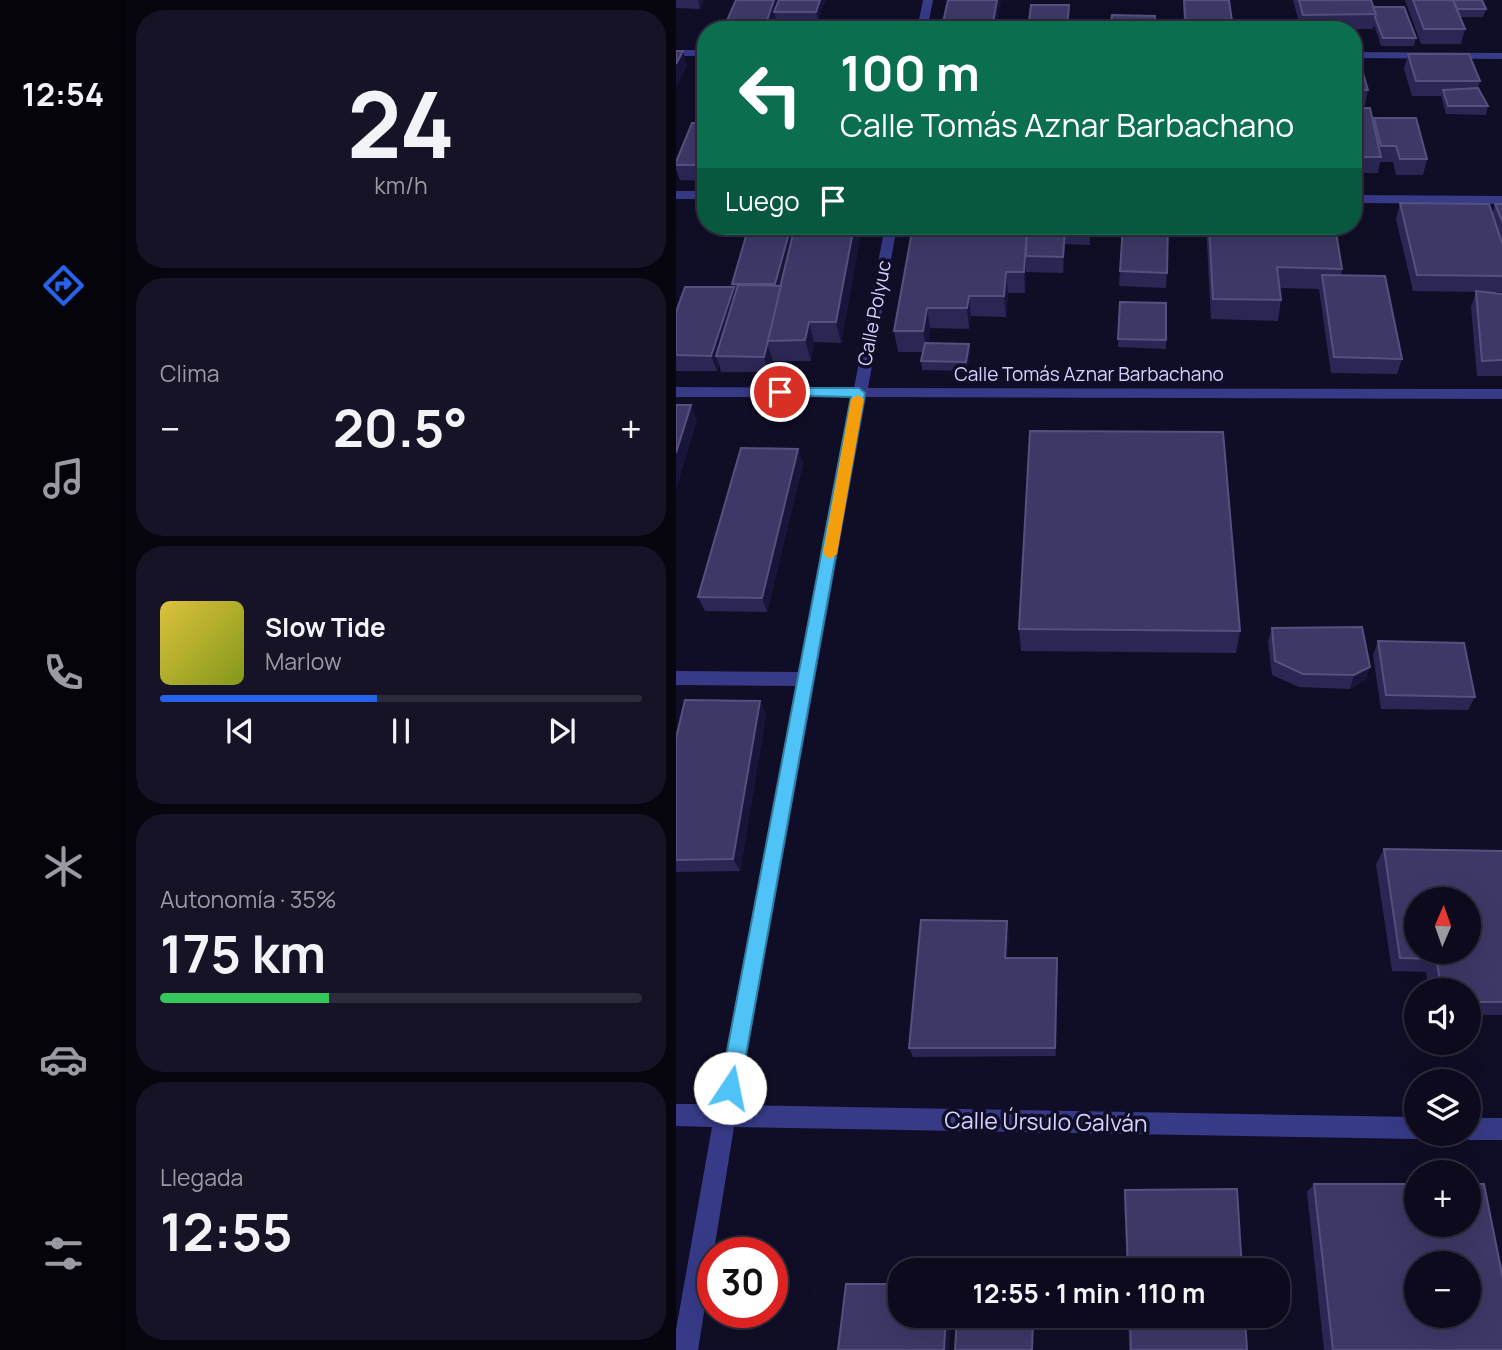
<!DOCTYPE html>
<html lang="es">
<meta charset="utf-8">
<style>
body{margin:0;font-family:Manrope,sans-serif;background:#151325;color:#f1f3f6;height:100vh;display:flex;flex-direction:column;font-size:26px;white-space:nowrap}
*{box-sizing:border-box;margin:0}
p{font-size:23px;color:#9a9aa3}
.icon{flex:none;width:38px;height:38px;fill:none;stroke:currentColor;stroke-width:2;stroke-linecap:round;stroke-linejoin:round}
.map{position:relative;flex:1;overflow:hidden}
.side{display:flex;flex-direction:column;gap:10px;padding:10px;background:#07060f;width:550px}
.side>*{flex:none}
.top-card{position:absolute;left:21px;top:21px;width:665px;height:214px;border-radius:28px;box-shadow:0 7px 28px #0002,0 0 0 2px #2c2b3b;background:#0b6e4f;color:#fff;overflow:hidden}
.needle{width:46px;rotate:2deg}
.buttons{position:absolute;left:728px;top:887px;display:grid;gap:14px}
.buttons a{display:grid;place-items:center;width:77px;height:77px;border-radius:50%;background:#0c0a1c;box-shadow:0 7px 28px #0002,0 0 0 2px #2c2b3b;font-size:35px}
.speed{position:absolute;left:21px;top:1237px;display:flex;gap:14px;font-size:35px;font-weight:700;text-align:center}
.speed>*{display:grid;place-content:center;width:91px;height:91px;border-radius:50%;background:#0c0a1c;box-shadow:0 7px 28px #0002,0 0 0 2px #2c2b3b;line-height:1}
.speed .limit{border:10px solid #d22;background:#fff;color:#111}
.pin{position:absolute;display:grid;place-items:center;width:60px;height:60px;color:#fff;margin:-30px;border:4px solid #fff;border-radius:50%;box-shadow:0 2px 7px #0007}
.me{position:absolute;width:77px;margin:-38px;rotate:11deg;stroke-linejoin:round;filter:drop-shadow(0 0 5px #0008)}
.turn{display:flex;align-items:center;gap:24px;height:147px;padding:0 28px;font-size:32px}
.turn .icon{width:91px;height:91px;stroke-width:2.5}
.turn b{display:block;font-size:49px;line-height:60px}
.then{display:flex;align-items:center;height:66px;padding:0 28px;background:#0003;gap:14px;font-size:26px}
.big{font-size:52px;font-weight:700;line-height:1.1}
.side .tile{flex:1;display:flex;flex-direction:column;justify-content:center;gap:10px;min-width:0;padding:0 24px;border-radius:28px;background:#151325}
.side .dial{align-items:center;gap:0}
.dial b{font-size:91px;line-height:1}
.song{display:flex;align-items:center;gap:21px}
.cover{width:84px;height:84px;border-radius:10px;background:linear-gradient(135deg,hsl(50 70% 55%),hsl(70 70% 35%))}
.played{height:7px;border-radius:4px;background:linear-gradient(90deg,#2563eb 45%,#2c2b3b 45%)}
.keys{display:flex;justify-content:space-around;direction:ltr}
.heat{display:flex;justify-content:space-between;align-items:center;font-size:38px;direction:ltr}
.charge{height:10px;border-radius:5px;background:linear-gradient(90deg,#34c759 35%,#2c2b3b 0)}
.trip{position:absolute;left:212px;top:1258px;width:402px;height:70px;border-radius:28px;background:#0c0a1c;box-shadow:0 7px 28px #0002,0 0 0 2px #2c2b3b;font-weight:700;line-height:70px;text-align:center}
main{display:flex;flex:1;min-height:0}
.tab-bar{display:flex;flex-direction:column;width:126px;justify-content:space-around;align-items:center;background:#05040b;color:#9a9aa3}
.tab-bar .icon{width:49px;height:49px}
.tab-bar .active{color:#2563eb}
.tab-bar b{font-size:32px;color:#f1f3f6}
.map>svg:first-child{display:block}
.lines{fill:none;stroke-linecap:round;stroke-linejoin:round}
.minor{fill:#373a87;fill-rule:evenodd}
.wall{fill:#2b2654}
.shaded-wall{fill:#18153a}
.building{fill:#3d3866;stroke:#55507e;stroke-width:2;fill-rule:evenodd}
.route{fill:#4fc3f7;stroke:#337fa1;stroke-width:2}
.slow{fill:#f59e0b}
.labels{text-anchor:middle;dominant-baseline:central;stroke-width:7;stroke-linejoin:round;paint-order:stroke}
.street-label{font-size:19px;fill:#d4d2ff;stroke:#100e26}
.near-street-label{font-size:23px;fill:#d4d2ff;stroke:#100e26}
</style>
<main>
<nav class="tab-bar">
<b>12:54</b>
<svg class="icon active" aria-label="directions" viewBox="0 0 24 24"><path d="M12 3l9 9-9 9-9-9zM9 14v-3h6M13 9l2 2-2 2"/></svg>
<svg class="icon" aria-label="music" viewBox="0 0 24 24"><path d="M9 18V5l10-2v13"/><circle cx="6" cy="18" r="3"/><circle cx="16" cy="16" r="3"/></svg>
<svg class="icon" aria-label="phone" viewBox="0 0 24 24"><path d="M5 4h4l2 5-3 2q2 4 5 5l2-3 5 2v4C11 20 4 13 5 4z"/></svg>
<svg class="icon" aria-label="climate" viewBox="0 0 24 24"><path d="M12 3v18M4 7l16 10M4 17L20 7"/></svg>
<svg class="icon" aria-label="car" viewBox="0 0 24 24"><path d="M5 17H2v-5l4-1 3-4h7l3 4 3 1v5h-3M9 17h6M6 11h13"/><circle cx="7" cy="17" r="2"/><circle cx="17" cy="17" r="2"/></svg>
<svg class="icon" aria-label="filters" viewBox="0 0 24 24"><path d="M4 7h16M4 17h16"/><circle cx="9" cy="7" r="2"/><circle cx="15" cy="17" r="2"/></svg>
</nav>
<section class="side">
<div class="tile dial"><b>24</b><p>km/h</p></div>
<div class="tile"><p>Clima</p>
<div class="heat"><a>−</a><b class="big">20.5°</b><a>+</a></div>
</div>
<div class="tile">
<div class="song"><i class="cover"></i><div><b>Slow Tide</b><p>Marlow</p></div></div>
<div class="played"></div>
<div class="keys"><svg class="icon" aria-label="previous" viewBox="0 0 24 24"><path d="M18 5L8 12l10 7zM5 5v14"/></svg><svg class="icon" aria-label="pause" viewBox="0 0 24 24"><path d="M8 5v14M16 5v14"/></svg><svg class="icon" aria-label="next" viewBox="0 0 24 24"><path d="M6 5l10 7-10 7zM19 5v14"/></svg></div>
</div>
<div class="tile"><p>Autonomía · 35%</p><b class="big">175 km</b><div class="charge"></div></div>
<div class="tile"><p>Llegada</p><b class="big">12:55</b></div>
</section>
<div class="map">
<svg width="827" height="1350" viewBox="0 0 827 1350">
<rect width="100%" height="100%" fill="#100e26"/>
<g class="lines">
<!-- minor -->
<g class="minor">
<polygon points="247,0 257,0 251,30 241,30"/>
<rect x="0" y="50" width="30" height="6"/>
<polygon points="677,52 827,53 827,59 677,58"/>
<rect x="0" y="191" width="30" height="8"/>
<polygon points="677,195 827,196 827,204 677,203"/>
<polygon points="209,226 221,226 192,388 827,389 827,399 190,397 62,1105 740,1117 740,1134 749,1134 740,1139 58,1127 22,1350 0,1350 0,1330 36,1127 0,1126 0,1104 40,1104 120,686 0,685 0,671 123,672 176,397 0,397 0,387 178,388"/>
<polygon points="793,1118 827,1118 827,1140 793,1140 785,1137 784,1134 793,1134"/>
</g>
</g>
<!-- wall -->
<g class="wall">
<polygon points="0,0 28,0 24,9 0,8"/>
<polygon points="149,0 142,20 100,19 96,30 51,30 49,25 102,2"/>
<polygon points="272,0 320,30 266,30"/>
<polygon points="507,0 553,0 557,30 508,30"/>
<polygon points="617,0 695,0 697,7 740,38 738,46 705,46 698,25 697,29 625,29"/>
<polygon points="729,0 806,0 810,9 807,17 784,17 789,29 785,44 745,44"/>
<polygon points="677,53 692,90 689,106 677,106"/>
<polygon points="732,54 804,81 802,88 812,106 810,115 770,114 765,96 736,96 728,69"/>
<polygon points="677,108 697,121 698,118 751,159 747,175 720,175 717,162 704,162 702,173 677,173"/>
<polygon points="30,123 30,181 4,180 0,169 0,162"/>
<polygon points="724,203 816,215 819,204 827,204 827,292 804,292 827,294 827,376 801,376 795,307 800,292 737,291 720,219"/>
<polygon points="73,226 186,226 165,343 138,342 135,361 97,361 96,358 92,372 45,372 43,364 41,371 0,371 0,312 57,287 56,284"/>
<polygon points="414,226 414,245 389,244 387,273 350,272 350,270 349,293 332,293 330,317 295,316 293,329 254,328 252,343 293,344 294,352 291,371 246,370 245,361 247,352 222,352 218,331 353,230 373,230"/>
<polygon points="530,226 659,226 666,269 665,275 726,359 721,374 655,373 643,289 604,288 605,300 602,321 535,319"/>
<polygon points="444,271 491,273 490,288 443,286"/>
<polygon points="444,302 490,340 490,349 442,347"/>
<polygon points="122,449 127,464 91,612 29,611 22,597"/>
<polygon points="596,628 694,667 689,680 674,689 623,687 596,675 592,642"/>
<polygon points="343,629 564,631 560,653 345,651"/>
<polygon points="702,641 799,697 792,710 705,709 697,655"/>
<polygon points="84,701 90,715 64,871 0,872 0,738"/>
<polygon points="708,849 827,851 827,1015 793,1015 793,990 753,990 750,972 716,971 700,864"/>
<polygon points="333,932 331,958 381,958 380,1056 237,1057 233,1048"/>
<polygon points="638,1184 827,1350 648,1350 631,1192"/>
<polygon points="449,1190 566,1270 451,1270 448,1198"/>
<polygon points="452,1316 569,1316 571,1350 453,1350"/>
</g>
<!-- shaded-wall -->
<g class="shaded-wall">
<polygon points="22,0 28,0 24,9"/>
<polygon points="98,0 102,0 104,9 98,12 100,19 96,30 90,30 89,26"/>
<polygon points="144,0 149,0 142,20 140,12"/>
<polygon points="321,0 325,0 320,30 317,30"/>
<polygon points="7,51 11,66 0,88 0,64"/>
<polygon points="115,226 123,226 104,299 99,284"/>
<polygon points="178,226 186,226 165,343 160,322"/>
<polygon points="351,226 353,226 353,233 350,256 350,270 349,293 348,272"/>
<polygon points="389,229 389,244 387,273 387,257"/>
<polygon points="330,272 332,293 330,317 328,296"/>
<polygon points="58,287 63,303 40,356 43,364 41,371 35,356"/>
<polygon points="293,296 295,316 293,329 291,308"/>
<polygon points="251,308 254,328 251,352 247,331"/>
<polygon points="133,322 138,342 135,361 129,340"/>
<polygon points="91,343 96,358 92,372 88,357"/>
<polygon points="293,344 294,352 291,371 290,362"/>
<polygon points="15,405 21,421 0,490 0,453"/>
<polygon points="122,449 127,464 91,612 86,598"/>
<polygon points="694,667 689,680 674,689 678,675"/>
<polygon points="84,701 90,715 64,871 57,859"/>
<polygon points="331,921 333,932 331,969 329,958"/>
<polygon points="381,958 382,968 380,1056 379,1048"/>
<polygon points="270,1316 276,1316 273,1350 268,1350"/>
<polygon points="357,1316 359,1316 357,1350 356,1350"/>
</g>
<!-- building -->
<g class="building">
<polygon points="60,0 98,0 89,26 49,25"/>
<polygon points="103,0 144,0 140,12 98,12"/>
<polygon points="272,0 321,0 316,28 266,27"/>
<polygon points="508,0 553,0 557,28 510,28"/>
<polygon points="623,0 695,0 700,14 627,15"/>
<polygon points="737,0 777,0 789,29 748,29"/>
<polygon points="777,0 806,0 810,9 781,9"/>
<polygon points="355,5 393,5 391,30 352,30"/>
<polygon points="697,7 728,7 740,38 707,38 699,17 700,14"/>
<polygon points="436,15 479,16 479,30 434,30"/>
<polygon points="0,51 7,51 0,64"/>
<polygon points="677,53 681,53 692,90 677,90"/>
<polygon points="732,54 793,54 804,81 740,81"/>
<polygon points="802,88 812,106 772,106 767,90"/>
<polygon points="677,108 694,108 705,157 677,157"/>
<polygon points="698,118 740,118 751,159 724,159 720,146 705,146"/>
<polygon points="16,123 30,123 30,165 0,165 0,162"/>
<polygon points="724,203 813,204 827,246 827,276 741,275"/>
<polygon points="819,204 827,204 827,223"/>
<polygon points="73,226 115,226 99,284 56,284"/>
<polygon points="119,226 178,226 160,322 133,322 129,340 91,341"/>
<polygon points="237,226 351,226 348,272 330,272 328,296 293,296 291,308 251,308 247,331 218,331"/>
<polygon points="373,226 414,226 414,229 389,229 387,257 350,256 351,230 373,230"/>
<polygon points="447,226 492,226 491,273 444,271"/>
<polygon points="533,226 659,226 666,269 601,267 605,300 537,299"/>
<polygon points="646,275 709,276 726,359 658,357"/>
<polygon points="62,285 105,286 88,357 40,356"/>
<polygon points="9,287 58,287 35,356 0,355 0,312"/>
<polygon points="800,291 827,294 827,360 806,361"/>
<polygon points="444,302 490,303 490,340 442,339"/>
<polygon points="249,343 293,344 290,362 245,361"/>
<polygon points="0,405 15,405 0,453"/>
<polygon points="354,431 547,432 564,631 343,629"/>
<polygon points="65,448 122,449 86,598 22,597"/>
<polygon points="686,627 694,667 678,675 627,674 599,661 596,628"/>
<polygon points="702,641 788,643 799,697 710,695"/>
<polygon points="9,700 84,701 57,859 0,860 0,738"/>
<path d="M708 849 827 851V1002H793V990H766L760 959 724 958ZM740 900H793V952H740Z"/>
<polygon points="245,920 331,921 329,958 381,958 379,1048 233,1048"/>
<path d="M638 1184H740V1225H793V1184H808L827 1279V1350H657ZM740 1264H793V1316H740Z"/>
<polygon points="561,1189 566,1270 452,1270 449,1190"/>
<polygon points="284,1268 359,1269 359,1270 284,1270"/>
<polygon points="170,1284 224,1284 224,1316 270,1316 268,1350 162,1350"/>
<polygon points="281,1316 357,1316 356,1350 279,1350"/>
<polygon points="454,1316 569,1316 571,1350 455,1350"/>
</g>
<!-- route -->
<polygon class="route" points="104,388 183,388 189,393 64,1088 61,1095 54,1098 47,1095 44,1088 175,397 100,395 100,389"/>
<!-- slow -->
<polygon class="slow" points="182,395 188,399 161,554 154,559 147,554 175,399"/>
<g class="labels">
<!-- street labels -->
<g class="street-label">
<text transform="translate(198 313) rotate(-79)">Calle Polyuc</text>
<text x="413" y="374">Calle Tomás Aznar Barbachano</text>
</g>
<!-- near-street labels -->
<g class="near-street-label">
<text transform="translate(370 1121) rotate(1)">Calle Úrsulo Galván</text>
</g>
</g>
</svg>
<div class="buttons">
<a><svg class="needle" viewBox="-14 -14 28 28"><path d="M0-13l5 13h-10z" fill="#e53935"/><path d="M0 13l5-13h-10z" fill="#9a9aa3"/></svg></a>
<a><svg class="icon" aria-label="sound" viewBox="0 0 24 24"><path d="M4 9h4l5-4v14l-5-4H4zM17 9q2 3 0 6"/></svg></a>
<a><svg class="icon" aria-label="layers" viewBox="0 0 24 24"><path d="M12 4l9 5-9 5-9-5zM3 14l9 5 9-5"/></svg></a>
<a>+</a>
<a>−</a>
</div>
<div class="speed"><div class="limit">30</div></div>
<div class="pin" style="left:104px;top:392px;background:#d93025"><svg class="icon" aria-label="arrive" viewBox="0 0 24 24"><path d="M6 21V4h12l-3 4 3 4H6"/></svg></div>
<svg class="me" style="left:54px;top:1088px" viewBox="-20 -20 40 40"><circle r="19" fill="#fff"/><path d="M0-13L10 11 0 6-10 11z" fill="#4fc3f7"/></svg>
<div class="trip">12:55 · 1 min · 110 m</div>
<div class="top-card">
<div class="turn"><svg class="icon" aria-label="left" viewBox="0 0 24 24"><path d="M17 20v-9H6M10 6l-5 5 5 5"/></svg><div><b>100 m</b>Calle Tomás Aznar Barbachano</div></div>
<div class="then">Luego<svg class="icon" aria-label="arrive" viewBox="0 0 24 24"><path d="M6 21V4h12l-3 4 3 4H6"/></svg></div>
</div>
</div>
</main>
